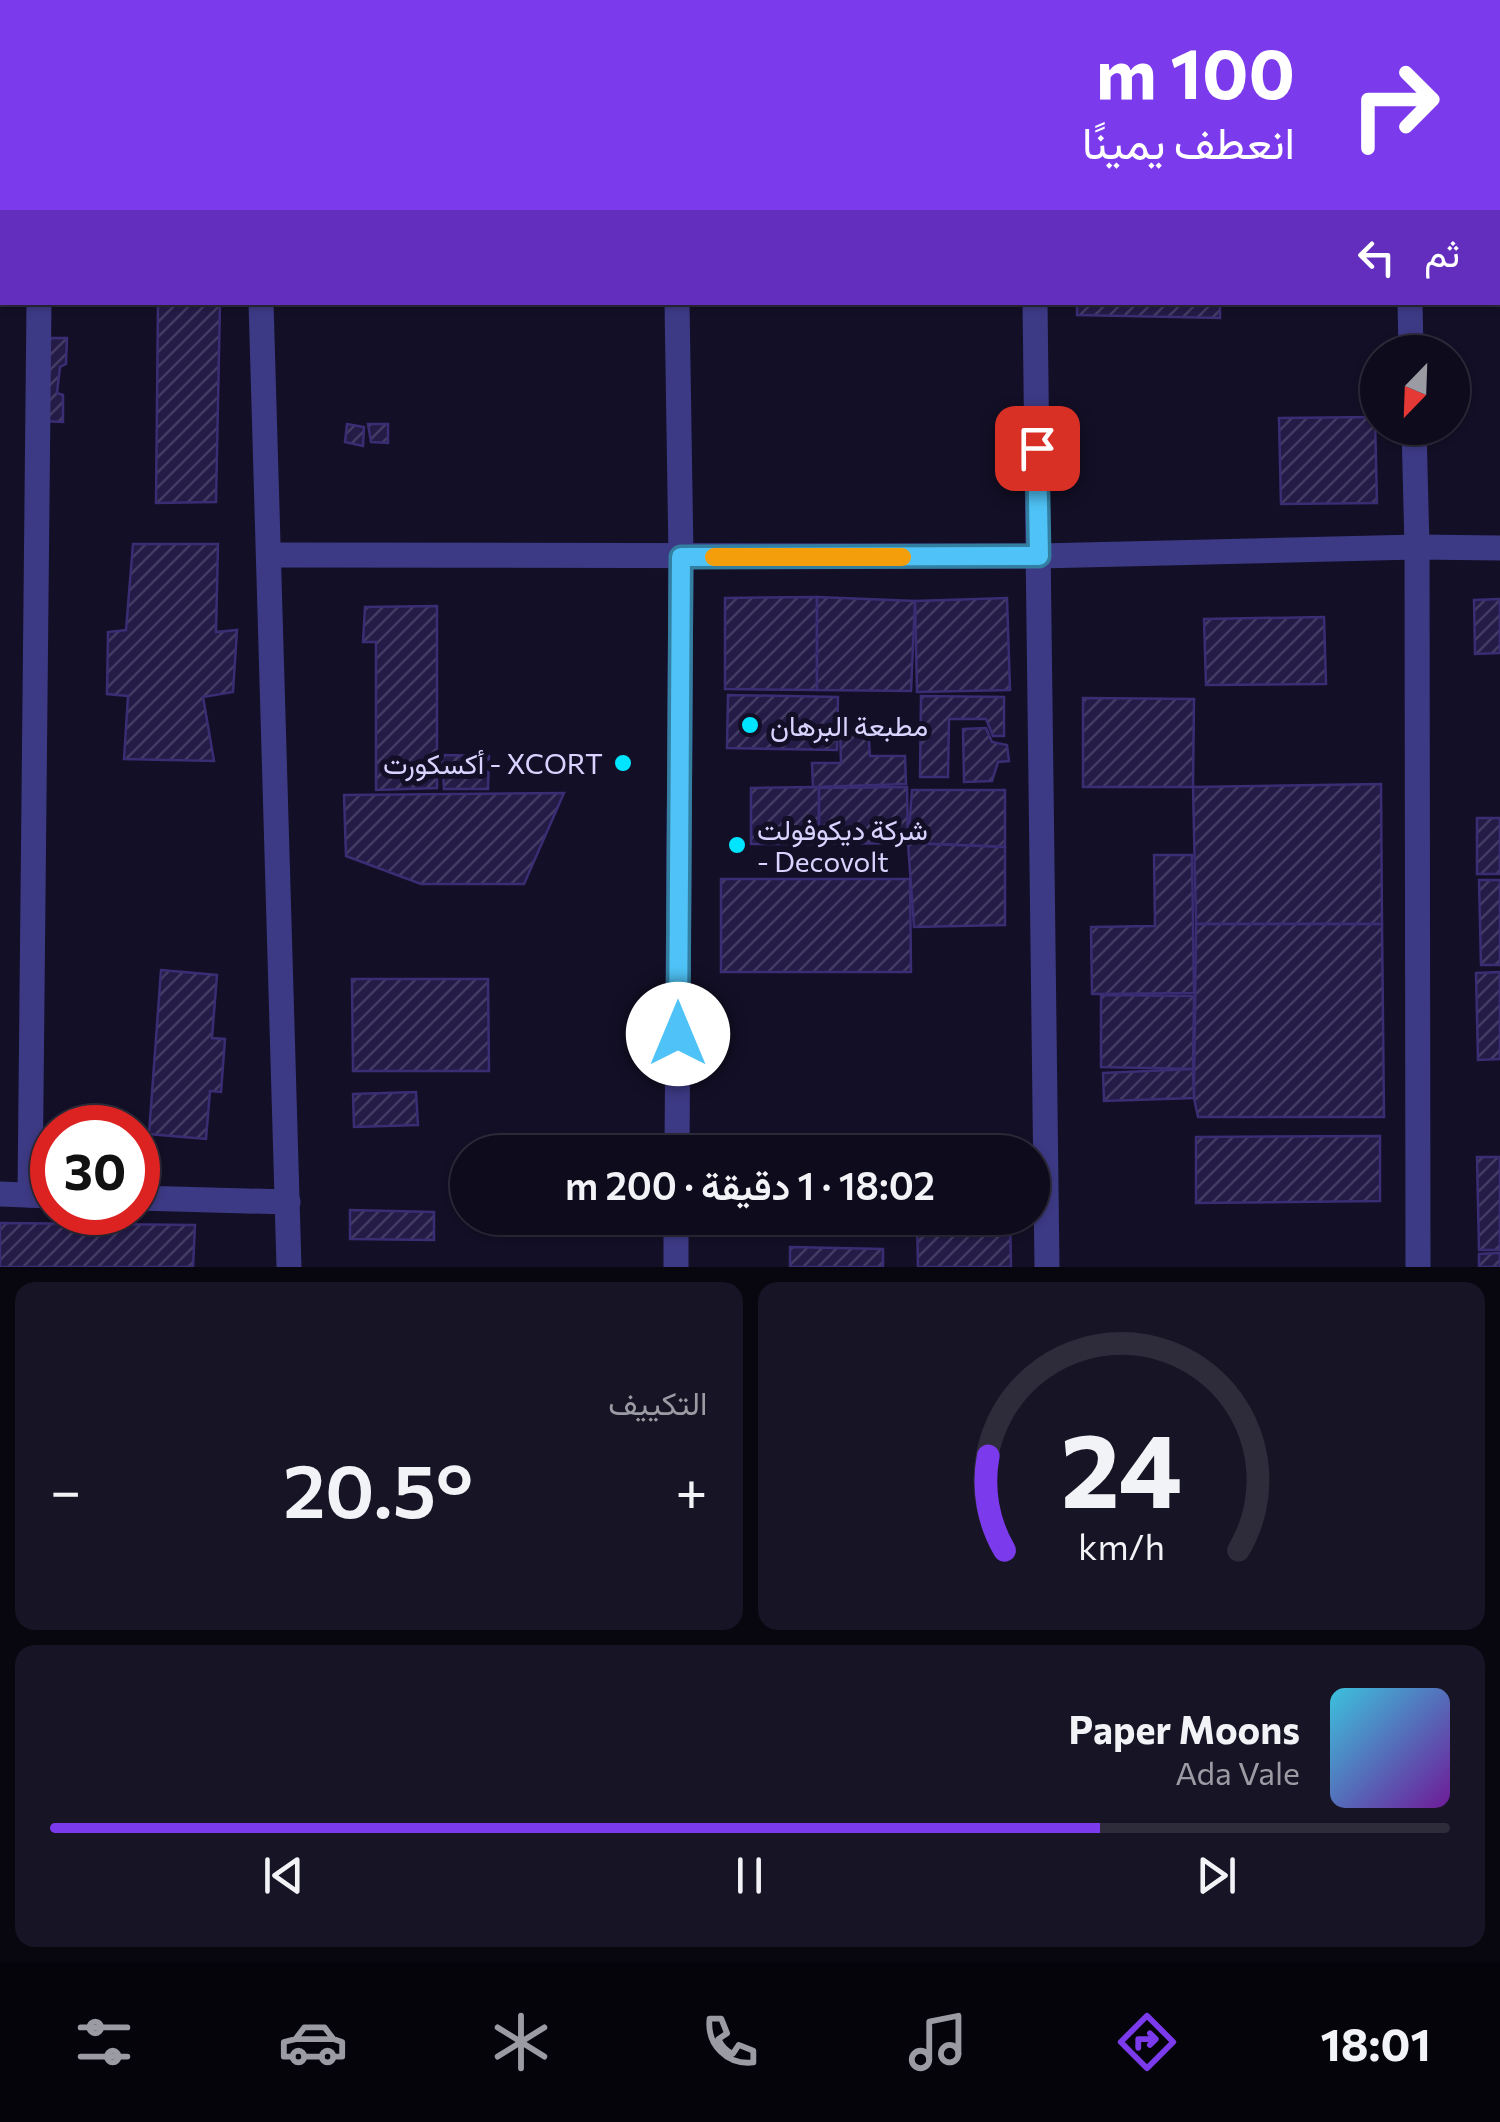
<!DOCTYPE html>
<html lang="ar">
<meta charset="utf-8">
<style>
body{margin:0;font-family:Commissioner,Vazirmatn,sans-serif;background:#171425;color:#f1f3f6;direction:rtl;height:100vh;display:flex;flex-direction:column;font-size:38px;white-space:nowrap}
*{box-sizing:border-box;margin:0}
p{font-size:32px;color:#9b9ba3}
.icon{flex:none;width:55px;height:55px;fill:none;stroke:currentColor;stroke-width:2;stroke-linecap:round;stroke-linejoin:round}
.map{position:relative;height:1267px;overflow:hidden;direction:ltr}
.sheet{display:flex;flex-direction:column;gap:15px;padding:15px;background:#08060f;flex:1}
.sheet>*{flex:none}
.top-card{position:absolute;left:0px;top:0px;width:1500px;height:305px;box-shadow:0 2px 8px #0004,0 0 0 2px #2e2b3b;direction:rtl;background:#7c3aed;color:#fff;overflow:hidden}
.needle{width:65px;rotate:203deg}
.tools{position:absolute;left:1360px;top:335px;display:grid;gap:20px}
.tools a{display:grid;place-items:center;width:110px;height:110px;border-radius:50%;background:#0e0b1c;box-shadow:0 2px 8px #0004,0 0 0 2px #2e2b3b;font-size:50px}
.speed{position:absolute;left:30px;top:1105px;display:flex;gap:20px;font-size:50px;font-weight:700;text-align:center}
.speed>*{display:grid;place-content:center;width:130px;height:130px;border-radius:50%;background:#0e0b1c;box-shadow:0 2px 8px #0004,0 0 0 2px #2e2b3b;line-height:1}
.speed .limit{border:15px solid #d22;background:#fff;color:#111}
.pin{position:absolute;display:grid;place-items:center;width:85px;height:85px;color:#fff;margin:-42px;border-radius:20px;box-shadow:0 5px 15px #0006}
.me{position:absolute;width:110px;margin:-55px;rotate:0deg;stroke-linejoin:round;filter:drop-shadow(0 0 8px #0008)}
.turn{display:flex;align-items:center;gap:35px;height:210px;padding:0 40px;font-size:45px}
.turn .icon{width:130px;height:130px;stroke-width:2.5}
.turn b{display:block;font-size:70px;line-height:85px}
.then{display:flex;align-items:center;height:95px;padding:0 40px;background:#0003;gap:20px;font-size:38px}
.big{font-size:75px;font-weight:600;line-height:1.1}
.sheet .card{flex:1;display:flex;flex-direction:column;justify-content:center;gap:15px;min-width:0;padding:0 35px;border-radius:20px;background:#171425}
.sheet .dial{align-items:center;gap:0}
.dial svg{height:260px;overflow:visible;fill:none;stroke:#2e2b3b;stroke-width:7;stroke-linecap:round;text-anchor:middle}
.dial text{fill:#f1f3f6;stroke:none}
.song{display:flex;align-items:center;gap:30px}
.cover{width:120px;height:120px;border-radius:15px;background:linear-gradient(135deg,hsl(190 70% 55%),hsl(280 70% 35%))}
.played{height:10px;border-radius:5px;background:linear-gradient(90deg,#7c3aed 75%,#2e2b3b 75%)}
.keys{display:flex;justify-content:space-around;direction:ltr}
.heat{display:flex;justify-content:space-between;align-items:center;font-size:55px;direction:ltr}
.sheet .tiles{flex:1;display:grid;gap:15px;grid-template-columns:1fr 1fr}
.card:last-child{grid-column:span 2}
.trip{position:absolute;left:450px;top:1135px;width:600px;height:100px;border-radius:50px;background:#0e0b1c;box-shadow:0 2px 8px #0004,0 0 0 2px #2e2b3b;font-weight:600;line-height:100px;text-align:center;direction:rtl}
.menu{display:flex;height:160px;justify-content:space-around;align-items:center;background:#06040b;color:#9b9ba3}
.menu .icon{width:70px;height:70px}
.menu .active{color:#7c3aed}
.menu b{font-size:45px;color:#f1f3f6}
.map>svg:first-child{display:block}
.building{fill:url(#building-hatch);stroke:#3b2d73;stroke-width:2.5}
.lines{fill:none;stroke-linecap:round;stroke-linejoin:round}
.minor{stroke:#3d3a85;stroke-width:25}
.major{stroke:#c25bff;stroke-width:25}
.route-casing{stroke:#337fa1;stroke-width:25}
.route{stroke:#4fc3f7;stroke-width:18}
.slow{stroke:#f59e0b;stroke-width:18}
.poi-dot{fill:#00e5ff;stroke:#130f26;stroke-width:4}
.labels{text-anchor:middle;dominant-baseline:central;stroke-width:10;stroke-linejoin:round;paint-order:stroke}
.poi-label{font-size:28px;fill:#d9d4ff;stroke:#130f26;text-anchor:start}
</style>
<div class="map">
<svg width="1500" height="1267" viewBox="0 0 1500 1267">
<defs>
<pattern id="building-hatch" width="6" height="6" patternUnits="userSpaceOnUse" patternTransform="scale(2.5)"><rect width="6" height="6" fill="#241b47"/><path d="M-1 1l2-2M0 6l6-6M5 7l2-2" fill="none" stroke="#433b63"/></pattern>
</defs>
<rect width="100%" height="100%" fill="#130f26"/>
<!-- building -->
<g class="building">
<polygon points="158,302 220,302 216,502 156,503"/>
<polygon points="1077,302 1220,302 1220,318 1077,315"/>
<polygon points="44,338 67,338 66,364 60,367 57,393 63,395 63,422 42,421"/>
<polygon points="1375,417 1377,503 1281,504 1279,418"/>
<polygon points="347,424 364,427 363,446 345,442"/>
<polygon points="368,424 388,424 388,443 371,442"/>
<polygon points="133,544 218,544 216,632 237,630 233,692 203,697 214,761 124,759 128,696 107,694 108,632 126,630"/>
<polygon points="817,597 817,690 725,689 725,598"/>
<polygon points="817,597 915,601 911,691 817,690"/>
<polygon points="1007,598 1010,690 917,692 915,601"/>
<polygon points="1500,599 1500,653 1475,654 1474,600"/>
<polygon points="437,606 437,788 376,790 376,642 363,642 365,607"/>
<polygon points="1324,617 1326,684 1206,685 1204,619"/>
<polygon points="728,695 838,697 837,750 727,748"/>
<polygon points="921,696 1004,697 1004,736 993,736 986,719 949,719 948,777 920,777"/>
<polygon points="1083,698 1194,699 1193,787 1083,787"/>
<polygon points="868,727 870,756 905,756 906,784 813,787 812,763 841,763 840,728"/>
<polygon points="986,728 992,742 1007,745 1009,761 998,762 992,781 964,782 963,729"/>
<polygon points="442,755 489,756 488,789 444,789"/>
<polygon points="1381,784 1382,924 1196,924 1193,787"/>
<polygon points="813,787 819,788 819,844 751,844 751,788"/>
<polygon points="907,787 908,843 819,844 819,788"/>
<polygon points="912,790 1005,790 1005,847 908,843"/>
<polygon points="564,793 524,884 421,884 346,856 344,795"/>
<rect x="1477" y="818" width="23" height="56"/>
<polygon points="908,843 1005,847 1005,925 914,927"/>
<polygon points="1154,855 1192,855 1194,993 1092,994 1091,927 1155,926"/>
<polygon points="721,879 910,879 911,972 721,972"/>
<polygon points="1479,880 1500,880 1500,965 1481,965"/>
<polygon points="1196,924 1382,924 1384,1117 1198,1117 1194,1098"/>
<polygon points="161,970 217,975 212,1038 225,1039 221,1092 210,1091 206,1139 149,1134"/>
<polygon points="1500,972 1500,1059 1478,1060 1476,973"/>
<polygon points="352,979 488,979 489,1071 353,1071"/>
<polygon points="1101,995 1194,996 1193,1069 1101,1067"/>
<polygon points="1193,1069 1194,1098 1104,1101 1103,1073"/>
<polygon points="416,1092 418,1125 354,1127 353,1094"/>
<polygon points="1380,1136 1380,1201 1196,1203 1196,1137"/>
<polygon points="1477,1157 1500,1157 1500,1250 1479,1250"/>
<polygon points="350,1210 434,1212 434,1240 350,1239"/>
<polygon points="917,1218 1010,1218 1011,1267 918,1267"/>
<polygon points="0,1223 195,1225 193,1267 0,1267"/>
<polygon points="790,1247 883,1249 883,1267 790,1267"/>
<polygon points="1500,1253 1500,1267 1479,1267 1479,1254"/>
</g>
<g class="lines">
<!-- minor -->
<g class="minor">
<polyline points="0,170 2,170"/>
<polyline points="261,302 289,1267"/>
<polyline points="1035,302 1047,1267"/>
<polyline points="1410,302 1411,352"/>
<polyline points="1414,428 1417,547 1418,1267"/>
<polyline points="269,555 1039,556 1417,547 1500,548"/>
<polyline points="677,1152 681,557 677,302"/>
<polyline points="0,1194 52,1196"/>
<polyline points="30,1195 39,302"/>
<polyline points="138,1198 288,1202"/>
<polyline points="676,1267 676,1218"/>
</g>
<!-- major -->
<g class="major">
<polyline points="153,0 153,2"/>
<polyline points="39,2 39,0"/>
<polyline points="0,36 2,36"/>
<polyline points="1498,39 1500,39"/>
</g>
</g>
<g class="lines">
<!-- route casing -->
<g class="route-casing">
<polyline id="route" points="678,1034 681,557 1039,556 1037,448"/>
</g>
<!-- route -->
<use href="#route" class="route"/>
<!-- slow -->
<polyline class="slow" points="714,557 902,557"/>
</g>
<!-- markers -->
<g class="poi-dot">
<circle cx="750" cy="725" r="10"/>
<circle cx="623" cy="763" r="10"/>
<circle cx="737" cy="845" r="10"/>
</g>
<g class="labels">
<!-- poi labels -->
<g class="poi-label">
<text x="770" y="725">مطبعة البرهان</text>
<text x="603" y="763" text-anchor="end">أكسكورت - XCORT</text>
<text x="757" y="829">شركة ديكوفولت<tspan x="757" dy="32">- Decovolt</tspan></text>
</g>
</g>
</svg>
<div class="tools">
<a><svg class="needle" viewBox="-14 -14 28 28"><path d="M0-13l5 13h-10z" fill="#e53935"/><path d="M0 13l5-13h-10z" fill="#9b9ba3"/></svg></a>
</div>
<div class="speed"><div class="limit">30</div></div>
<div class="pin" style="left:1037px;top:448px;background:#d93025"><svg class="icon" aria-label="arrive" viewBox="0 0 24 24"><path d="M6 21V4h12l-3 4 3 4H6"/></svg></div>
<svg class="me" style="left:678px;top:1034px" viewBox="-20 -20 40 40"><circle r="19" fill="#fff"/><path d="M0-13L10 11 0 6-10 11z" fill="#4fc3f7"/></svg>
<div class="trip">18:02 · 1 دقيقة · 200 m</div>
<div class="top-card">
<div class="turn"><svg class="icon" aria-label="right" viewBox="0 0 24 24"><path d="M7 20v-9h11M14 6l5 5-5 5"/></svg><div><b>100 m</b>انعطف يمينًا</div></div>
<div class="then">ثم<svg class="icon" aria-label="left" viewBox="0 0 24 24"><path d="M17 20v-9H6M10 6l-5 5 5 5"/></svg></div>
</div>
</div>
<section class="sheet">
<div class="tiles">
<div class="card dial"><svg viewBox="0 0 100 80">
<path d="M14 69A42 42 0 1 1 86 69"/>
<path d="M14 69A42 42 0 0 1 9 40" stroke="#7c3aed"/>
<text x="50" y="56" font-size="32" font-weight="700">24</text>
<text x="50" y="72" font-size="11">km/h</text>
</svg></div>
<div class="card"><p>التكييف</p>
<div class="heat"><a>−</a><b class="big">20.5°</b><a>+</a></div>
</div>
<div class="card">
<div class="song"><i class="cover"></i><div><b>Paper Moons</b><p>Ada Vale</p></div></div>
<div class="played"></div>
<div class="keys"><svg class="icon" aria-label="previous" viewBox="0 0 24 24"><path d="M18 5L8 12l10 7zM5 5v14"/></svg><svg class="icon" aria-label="pause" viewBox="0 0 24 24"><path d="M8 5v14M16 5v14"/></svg><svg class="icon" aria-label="next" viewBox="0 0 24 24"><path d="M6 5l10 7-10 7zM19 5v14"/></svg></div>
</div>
</div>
</section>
<nav class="menu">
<b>18:01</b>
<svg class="icon active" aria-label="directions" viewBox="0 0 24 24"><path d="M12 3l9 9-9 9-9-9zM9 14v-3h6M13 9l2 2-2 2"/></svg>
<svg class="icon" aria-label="music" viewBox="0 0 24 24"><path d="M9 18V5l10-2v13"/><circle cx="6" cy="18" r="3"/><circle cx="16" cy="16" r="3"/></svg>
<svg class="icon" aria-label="phone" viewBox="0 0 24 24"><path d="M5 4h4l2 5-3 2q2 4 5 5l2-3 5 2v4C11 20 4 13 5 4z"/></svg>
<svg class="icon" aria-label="climate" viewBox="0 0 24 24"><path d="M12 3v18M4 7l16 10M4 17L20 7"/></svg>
<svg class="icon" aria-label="car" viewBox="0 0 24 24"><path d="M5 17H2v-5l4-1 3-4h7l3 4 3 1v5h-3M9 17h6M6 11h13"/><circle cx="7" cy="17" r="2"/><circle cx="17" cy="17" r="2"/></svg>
<svg class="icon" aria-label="filters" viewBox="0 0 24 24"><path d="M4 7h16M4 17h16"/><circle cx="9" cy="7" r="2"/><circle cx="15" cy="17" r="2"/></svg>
</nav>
